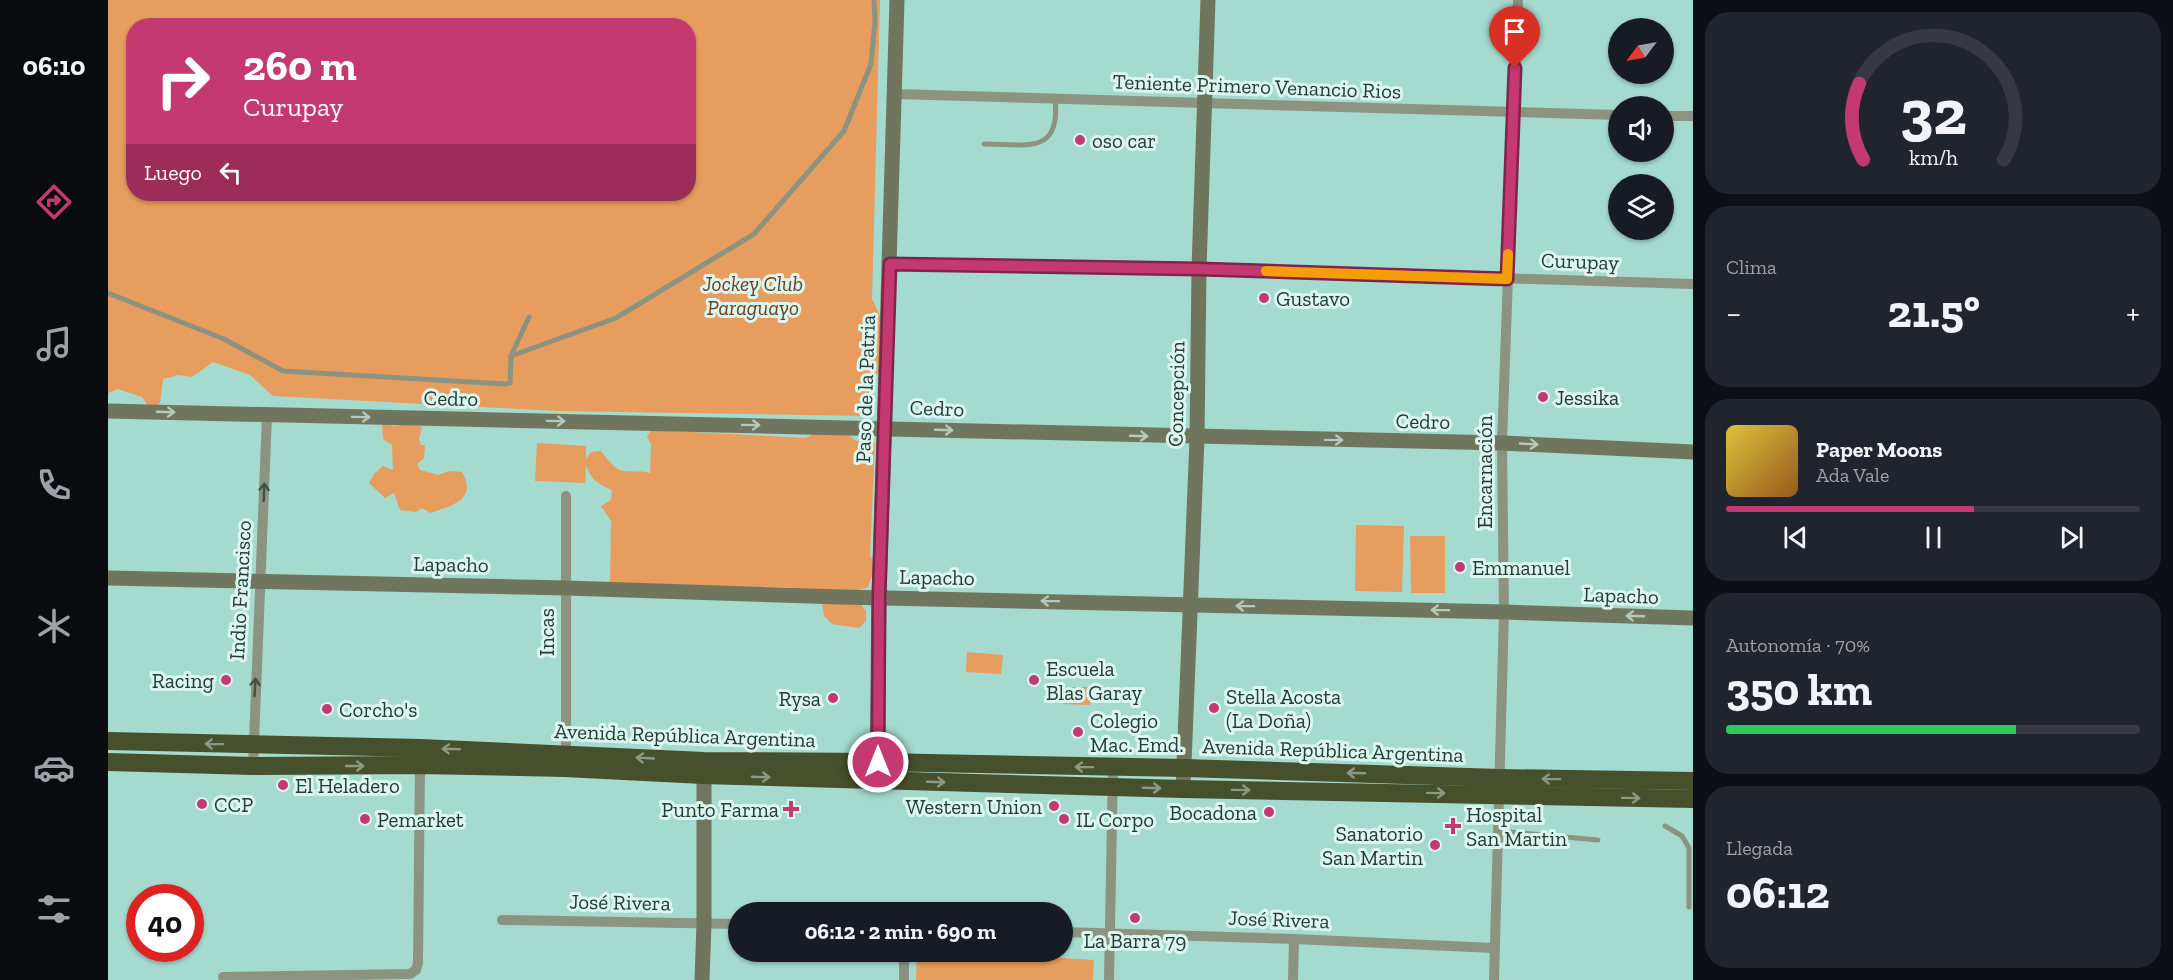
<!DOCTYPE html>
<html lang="es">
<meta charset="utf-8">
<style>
body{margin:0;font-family:"Zilla Slab",serif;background:#20242c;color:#f1f3f6;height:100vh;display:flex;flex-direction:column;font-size:22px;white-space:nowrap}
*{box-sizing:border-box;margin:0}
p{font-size:20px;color:#9ea1a6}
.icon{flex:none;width:33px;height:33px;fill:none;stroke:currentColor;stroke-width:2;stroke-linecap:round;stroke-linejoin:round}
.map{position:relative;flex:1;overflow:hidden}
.side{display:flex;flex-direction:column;gap:12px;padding:12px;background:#0d0f14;width:480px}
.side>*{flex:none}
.guide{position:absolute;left:18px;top:18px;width:570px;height:183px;border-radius:24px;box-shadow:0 2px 4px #0004;background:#c43970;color:#fff;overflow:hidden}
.needle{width:39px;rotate:238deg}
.tools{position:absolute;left:1500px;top:18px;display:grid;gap:12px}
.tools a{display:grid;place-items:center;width:66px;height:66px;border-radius:50%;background:#171b24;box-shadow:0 2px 4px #0004;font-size:30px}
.speed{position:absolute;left:18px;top:884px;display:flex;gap:12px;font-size:30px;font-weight:700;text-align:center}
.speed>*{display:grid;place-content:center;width:78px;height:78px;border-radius:50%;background:#171b24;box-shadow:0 2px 4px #0004;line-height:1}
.speed .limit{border:9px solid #d22;background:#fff;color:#111}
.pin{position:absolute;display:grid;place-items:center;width:51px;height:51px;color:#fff;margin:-62px -26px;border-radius:50% 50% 50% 0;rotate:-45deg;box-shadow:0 0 6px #0007}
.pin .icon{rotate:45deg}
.me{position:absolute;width:66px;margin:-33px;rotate:0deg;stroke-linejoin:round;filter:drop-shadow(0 0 4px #0008)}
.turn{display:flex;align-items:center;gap:21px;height:126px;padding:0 18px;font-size:27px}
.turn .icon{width:78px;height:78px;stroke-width:2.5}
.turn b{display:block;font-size:42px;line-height:51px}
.then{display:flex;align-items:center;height:57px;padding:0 18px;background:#0003;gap:12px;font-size:22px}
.big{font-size:45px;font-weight:800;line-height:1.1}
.side .tile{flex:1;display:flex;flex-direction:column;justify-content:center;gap:9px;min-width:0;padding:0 21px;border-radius:24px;background:#20242c}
.side .dial{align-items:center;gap:0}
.dial svg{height:156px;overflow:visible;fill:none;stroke:#363941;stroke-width:7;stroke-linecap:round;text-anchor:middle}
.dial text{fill:#f1f3f6;stroke:none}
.song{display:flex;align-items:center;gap:18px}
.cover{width:72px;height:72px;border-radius:9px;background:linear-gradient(135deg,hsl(50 70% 55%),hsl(30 70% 35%))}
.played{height:6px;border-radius:3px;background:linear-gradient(90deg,#c43970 60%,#363941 60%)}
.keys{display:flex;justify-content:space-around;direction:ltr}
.heat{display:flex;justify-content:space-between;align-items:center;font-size:33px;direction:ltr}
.charge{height:9px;border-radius:4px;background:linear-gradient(90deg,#34c759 70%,#363941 0)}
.trip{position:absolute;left:620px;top:902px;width:345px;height:60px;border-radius:30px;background:#171b24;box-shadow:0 2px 4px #0004;font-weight:800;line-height:60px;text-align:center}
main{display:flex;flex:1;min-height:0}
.menu{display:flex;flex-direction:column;width:108px;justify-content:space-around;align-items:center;background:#090b0e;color:#9ea1a6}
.menu .icon{width:42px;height:42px}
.menu .on{color:#c43970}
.menu b{font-size:27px;color:#f1f3f6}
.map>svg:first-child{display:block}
.green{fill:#e69d5d;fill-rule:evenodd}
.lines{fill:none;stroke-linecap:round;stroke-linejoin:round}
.lane{stroke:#8d9381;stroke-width:5}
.street{stroke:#8d9381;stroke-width:10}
.secondary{stroke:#6f765d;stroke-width:15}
.highway{stroke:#47502c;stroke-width:18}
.oneway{stroke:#b5c9bc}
.oneway2{stroke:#3f514a}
.oneway3{stroke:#8a9a84}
.route-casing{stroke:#7f2549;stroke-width:15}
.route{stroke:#c43970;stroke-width:10}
.slow{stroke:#f59e0b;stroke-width:10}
.poi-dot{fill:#c43970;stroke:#dbf5ef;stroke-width:2}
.labels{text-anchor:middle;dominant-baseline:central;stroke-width:6;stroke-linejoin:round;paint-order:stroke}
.street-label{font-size:21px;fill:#253b37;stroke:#dbf5ef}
.poi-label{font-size:21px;fill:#253b37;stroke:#dbf5ef;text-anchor:start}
.park-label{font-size:21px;font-style:italic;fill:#69401b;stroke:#dbf5ef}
</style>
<main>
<nav class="menu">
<b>06:10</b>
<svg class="icon on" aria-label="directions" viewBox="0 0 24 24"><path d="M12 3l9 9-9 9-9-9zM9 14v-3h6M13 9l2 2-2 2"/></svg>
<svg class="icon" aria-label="music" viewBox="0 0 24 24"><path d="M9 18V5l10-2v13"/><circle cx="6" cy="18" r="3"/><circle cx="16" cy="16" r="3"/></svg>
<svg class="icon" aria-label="phone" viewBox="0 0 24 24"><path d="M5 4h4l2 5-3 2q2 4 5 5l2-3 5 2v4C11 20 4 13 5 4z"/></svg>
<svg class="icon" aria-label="climate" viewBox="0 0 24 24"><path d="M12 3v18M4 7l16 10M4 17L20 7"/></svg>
<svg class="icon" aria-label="car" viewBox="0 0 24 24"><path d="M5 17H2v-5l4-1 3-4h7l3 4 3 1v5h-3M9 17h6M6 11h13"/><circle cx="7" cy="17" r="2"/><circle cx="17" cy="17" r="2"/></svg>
<svg class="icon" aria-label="filters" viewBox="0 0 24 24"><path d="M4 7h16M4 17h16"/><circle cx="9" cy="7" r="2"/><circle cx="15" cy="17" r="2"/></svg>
</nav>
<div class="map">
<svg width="1585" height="980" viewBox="0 0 1585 980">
<rect width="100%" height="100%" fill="#a5dacf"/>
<!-- green -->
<g class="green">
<path d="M0 0H772L764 299 774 320 779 367 762 380 761 413 758 416 451 411 165 396 142 375 105 362 84 377 70 375 55 379 52 403 43 410 34 397 10 389 0 393ZM26 26H580V194H26Z"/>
<path d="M300 418 307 425 314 427 311 439 313 445H317L316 458 309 464 312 470 330 475 342 471 354 472C370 500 343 506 322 513L314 508 308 512 292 510 286 493 277 498 261 483 266 474 275 466 285 470 284 445 275 439 274 425 277 422 285 426 293 425Z"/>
<path d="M543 430 698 438 706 434 737 432 748 441 767 442 762 555 767 567 760 587C736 597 703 591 678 587L502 586 503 521 493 506 503 500 504 490C491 485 482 479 478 465L477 483 427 481 429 443 478 446V459L483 452 493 451C497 456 502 463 507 467 516 475 532 469 542 473L543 444 539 437Z"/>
<polygon points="1248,525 1296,526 1294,592 1247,591"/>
<polygon points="1302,536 1337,536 1337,593 1303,593"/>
<polygon points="714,602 752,603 758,611 758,621 751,628 724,624 716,616"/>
<polygon points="859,652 895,655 893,674 858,672"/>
<polygon points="955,687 982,687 982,705 955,704"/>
<polygon points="809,951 849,951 986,960 985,980 808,980"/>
</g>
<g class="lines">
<!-- lane -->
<g class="lane">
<path d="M876 144C918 144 953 156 947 99"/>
<polyline points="0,293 116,339 175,371 397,384 402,383 403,356 421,317"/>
<polyline points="403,356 508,318 646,234 736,131 763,64 767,21 766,0"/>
<polyline points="1557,826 1574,836 1581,848 1581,907"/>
<polyline points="1391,831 1490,840"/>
</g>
<!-- street -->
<g class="street">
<polyline points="786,94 1510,115"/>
<polyline points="1556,116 1585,116"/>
<polyline points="782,264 1091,269 1585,284"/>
<polyline points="458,758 458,496"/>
<polyline points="145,766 159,415"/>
<polyline points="394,920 630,924"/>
<polyline points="954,932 1186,939 1386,948"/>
<polyline points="115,977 302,974 308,970 310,963 312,762"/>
<polyline points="796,980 796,951"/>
<polyline points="1001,980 1005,767"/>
<polyline points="1185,980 1186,939"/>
<polyline points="1386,980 1396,612 1394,443 1410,0"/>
</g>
<!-- secondary -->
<g class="secondary">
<polyline points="0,411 1394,443 1585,452"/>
<polyline points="0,578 458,588 733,597 1396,612 1585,618"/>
<polyline points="769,774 771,597 789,0"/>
<polyline points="1075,789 1089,438 1091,269 1100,0"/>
<polyline points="594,980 596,923 596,764"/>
</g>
<!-- highway -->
<g class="highway">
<polyline points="0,741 312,748 596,761 770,762 1077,768 1392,778 1585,781"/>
<polyline points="0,762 145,766 312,765 457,768 595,775 1075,789 1585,799"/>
</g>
</g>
<!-- one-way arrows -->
<defs><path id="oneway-shaft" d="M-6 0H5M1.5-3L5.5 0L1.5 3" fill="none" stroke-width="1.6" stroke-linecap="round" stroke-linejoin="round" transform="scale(1.5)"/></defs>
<g class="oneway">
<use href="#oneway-shaft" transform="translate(58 412) rotate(2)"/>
<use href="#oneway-shaft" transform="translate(253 417) rotate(1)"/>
<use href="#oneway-shaft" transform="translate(448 421) rotate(1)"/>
<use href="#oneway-shaft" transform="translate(643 425) rotate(1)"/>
<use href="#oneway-shaft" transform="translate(836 430) rotate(2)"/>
<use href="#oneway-shaft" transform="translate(1031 436) rotate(2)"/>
<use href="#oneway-shaft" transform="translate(1226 440) rotate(1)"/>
<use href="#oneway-shaft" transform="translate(1421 444) rotate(3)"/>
<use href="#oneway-shaft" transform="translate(942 601) rotate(-179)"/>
<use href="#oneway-shaft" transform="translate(1137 606) rotate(-179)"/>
<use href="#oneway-shaft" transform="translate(1332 610) rotate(-179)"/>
<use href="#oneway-shaft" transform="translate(1527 616) rotate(-178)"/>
</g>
<g class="oneway2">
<use href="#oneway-shaft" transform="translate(156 492) rotate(-88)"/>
<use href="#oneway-shaft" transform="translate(147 687) rotate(-87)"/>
</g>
<g class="oneway3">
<use href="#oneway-shaft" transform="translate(106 744) rotate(-179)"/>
<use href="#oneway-shaft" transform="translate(343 749) rotate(-178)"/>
<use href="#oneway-shaft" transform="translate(537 758) rotate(-177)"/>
<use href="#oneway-shaft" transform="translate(247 766)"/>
<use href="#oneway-shaft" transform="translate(976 767) rotate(-179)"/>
<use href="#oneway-shaft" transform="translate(1248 773) rotate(-178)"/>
<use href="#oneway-shaft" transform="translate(653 777) rotate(2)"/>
<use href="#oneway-shaft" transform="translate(1443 779) rotate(-179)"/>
<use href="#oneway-shaft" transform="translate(828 782) rotate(2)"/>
<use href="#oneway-shaft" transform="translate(1044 788) rotate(2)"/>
<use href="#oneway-shaft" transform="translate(1133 790) rotate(1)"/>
<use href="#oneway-shaft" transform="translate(1328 793) rotate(1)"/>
<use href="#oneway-shaft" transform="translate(1523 798) rotate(1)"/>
</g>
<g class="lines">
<!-- route casing -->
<g class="route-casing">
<polyline id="route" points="770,762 771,597 782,264 1091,269 1399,279 1407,68"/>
</g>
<!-- route -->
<use href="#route" class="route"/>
<!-- slow -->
<polyline class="slow" points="1158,271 1399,279 1400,254"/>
</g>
<!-- markers -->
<g class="poi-dot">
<circle cx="972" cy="140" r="6"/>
<circle cx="1156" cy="298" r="6"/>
<circle cx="1435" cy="397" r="6"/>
<circle cx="1352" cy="567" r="6"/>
<circle cx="118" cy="680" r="6"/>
<circle cx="926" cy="680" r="6"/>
<circle cx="725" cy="698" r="6"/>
<circle cx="1106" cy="708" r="6"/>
<circle cx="219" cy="709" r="6"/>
<circle cx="970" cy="732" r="6"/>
<circle cx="175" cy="785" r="6"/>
<circle cx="94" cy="804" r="6"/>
<circle cx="946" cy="806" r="6"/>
<path d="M680 800h6v6h6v6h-6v6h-6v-6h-6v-6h6z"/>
<circle cx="1161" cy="812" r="6"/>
<circle cx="257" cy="819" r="6"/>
<circle cx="956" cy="819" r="6"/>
<path d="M1342 817h6v6h6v6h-6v6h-6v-6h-6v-6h6z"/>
<circle cx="1327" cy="845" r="6"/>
<circle cx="1027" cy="918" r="6"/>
</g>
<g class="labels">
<!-- street labels -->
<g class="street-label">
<text transform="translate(1149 86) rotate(2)">Teniente Primero Venancio Rios</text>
<text transform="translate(1472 261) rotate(2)">Curupay</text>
<text transform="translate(757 389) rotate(-88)">Paso de la Patria</text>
<text transform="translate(1068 394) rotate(-89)">Concepción</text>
<text transform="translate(343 398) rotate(1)">Cedro</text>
<text transform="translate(829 408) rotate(2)">Cedro</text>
<text transform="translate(1315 421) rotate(1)">Cedro</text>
<text transform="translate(1376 472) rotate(-90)">Encarnación</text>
<text transform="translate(343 564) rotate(1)">Lapacho</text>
<text transform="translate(829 577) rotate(1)">Lapacho</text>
<text transform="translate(132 590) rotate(-87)">Indio Francisco</text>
<text transform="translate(1513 595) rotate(2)">Lapacho</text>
<text transform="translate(438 632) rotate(-90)">Incas</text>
<text transform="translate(577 735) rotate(2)">Avenida República Argentina</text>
<text transform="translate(1225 750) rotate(2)">Avenida República Argentina</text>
<text transform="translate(512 902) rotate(1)">José Rivera</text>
<text transform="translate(1171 919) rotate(2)">José Rivera</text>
</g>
<!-- poi labels -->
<g class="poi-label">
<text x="984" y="140">oso car</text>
<text x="1168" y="298">Gustavo</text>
<text x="1447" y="397">Jessika</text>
<text x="1364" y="567">Emmanuel</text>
<text x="938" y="668">Escuela<tspan x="938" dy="24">Blas Garay</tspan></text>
<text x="106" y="680" text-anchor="end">Racing</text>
<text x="1118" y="696">Stella Acosta<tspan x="1118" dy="24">(La Doña)</tspan></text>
<text x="713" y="698" text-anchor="end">Rysa</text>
<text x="231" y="709">Corcho's</text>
<text x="982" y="720">Colegio<tspan x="982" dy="24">Mac. Emd.</tspan></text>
<text x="187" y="785">El Heladero</text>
<text x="106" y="804">CCP</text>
<text x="934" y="806" text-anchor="end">Western Union</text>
<text x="671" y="809" text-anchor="end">Punto Farma</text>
<text x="1149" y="812" text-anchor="end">Bocadona</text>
<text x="1358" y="814">Hospital<tspan x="1358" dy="24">San Martin</tspan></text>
<text x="269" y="819">Pemarket</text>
<text x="968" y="819">IL Corpo</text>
<text x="1315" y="833" text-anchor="end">Sanatorio<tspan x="1315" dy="24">San Martin</tspan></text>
<text x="1027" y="940" text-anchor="middle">La Barra 79</text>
</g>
<!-- park labels -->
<g class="park-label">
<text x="645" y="283">Jockey Club<tspan x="645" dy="24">Paraguayo</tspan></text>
</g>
</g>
</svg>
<div class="tools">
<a><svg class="needle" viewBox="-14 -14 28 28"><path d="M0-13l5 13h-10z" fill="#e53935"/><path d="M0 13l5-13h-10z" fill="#9ea1a6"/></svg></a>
<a><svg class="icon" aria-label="sound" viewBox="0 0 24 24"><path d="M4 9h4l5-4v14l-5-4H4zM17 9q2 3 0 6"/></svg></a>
<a><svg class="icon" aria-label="layers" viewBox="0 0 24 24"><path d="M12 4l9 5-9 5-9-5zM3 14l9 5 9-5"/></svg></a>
</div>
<div class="speed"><div class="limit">40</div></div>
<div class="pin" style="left:1407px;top:68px;background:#d93025"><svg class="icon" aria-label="arrive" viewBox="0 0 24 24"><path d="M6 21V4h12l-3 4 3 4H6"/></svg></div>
<svg class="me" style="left:770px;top:762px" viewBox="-20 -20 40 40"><circle r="17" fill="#c43970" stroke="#fff" stroke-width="3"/><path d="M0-11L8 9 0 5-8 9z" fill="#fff"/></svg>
<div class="trip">06:12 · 2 min · 690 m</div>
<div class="guide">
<div class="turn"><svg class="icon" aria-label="right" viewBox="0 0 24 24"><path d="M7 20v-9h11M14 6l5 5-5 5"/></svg><div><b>260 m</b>Curupay</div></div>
<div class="then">Luego<svg class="icon" aria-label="left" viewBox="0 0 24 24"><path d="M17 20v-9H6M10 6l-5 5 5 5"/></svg></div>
</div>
</div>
<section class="side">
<div class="tile dial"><svg viewBox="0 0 100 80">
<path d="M14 69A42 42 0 1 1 86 69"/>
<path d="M14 69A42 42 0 0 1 12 30" stroke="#c43970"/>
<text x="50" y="56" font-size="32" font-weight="700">32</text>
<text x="50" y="72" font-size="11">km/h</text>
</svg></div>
<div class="tile"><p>Clima</p>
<div class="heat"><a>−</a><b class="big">21.5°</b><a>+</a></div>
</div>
<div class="tile">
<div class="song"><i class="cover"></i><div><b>Paper Moons</b><p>Ada Vale</p></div></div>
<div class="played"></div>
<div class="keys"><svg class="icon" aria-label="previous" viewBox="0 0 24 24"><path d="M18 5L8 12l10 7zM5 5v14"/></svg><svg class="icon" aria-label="pause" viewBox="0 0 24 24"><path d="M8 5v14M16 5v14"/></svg><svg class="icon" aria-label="next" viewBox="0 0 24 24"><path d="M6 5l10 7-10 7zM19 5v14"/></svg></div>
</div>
<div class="tile"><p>Autonomía · 70%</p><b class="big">350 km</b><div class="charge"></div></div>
<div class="tile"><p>Llegada</p><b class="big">06:12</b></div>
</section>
</main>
